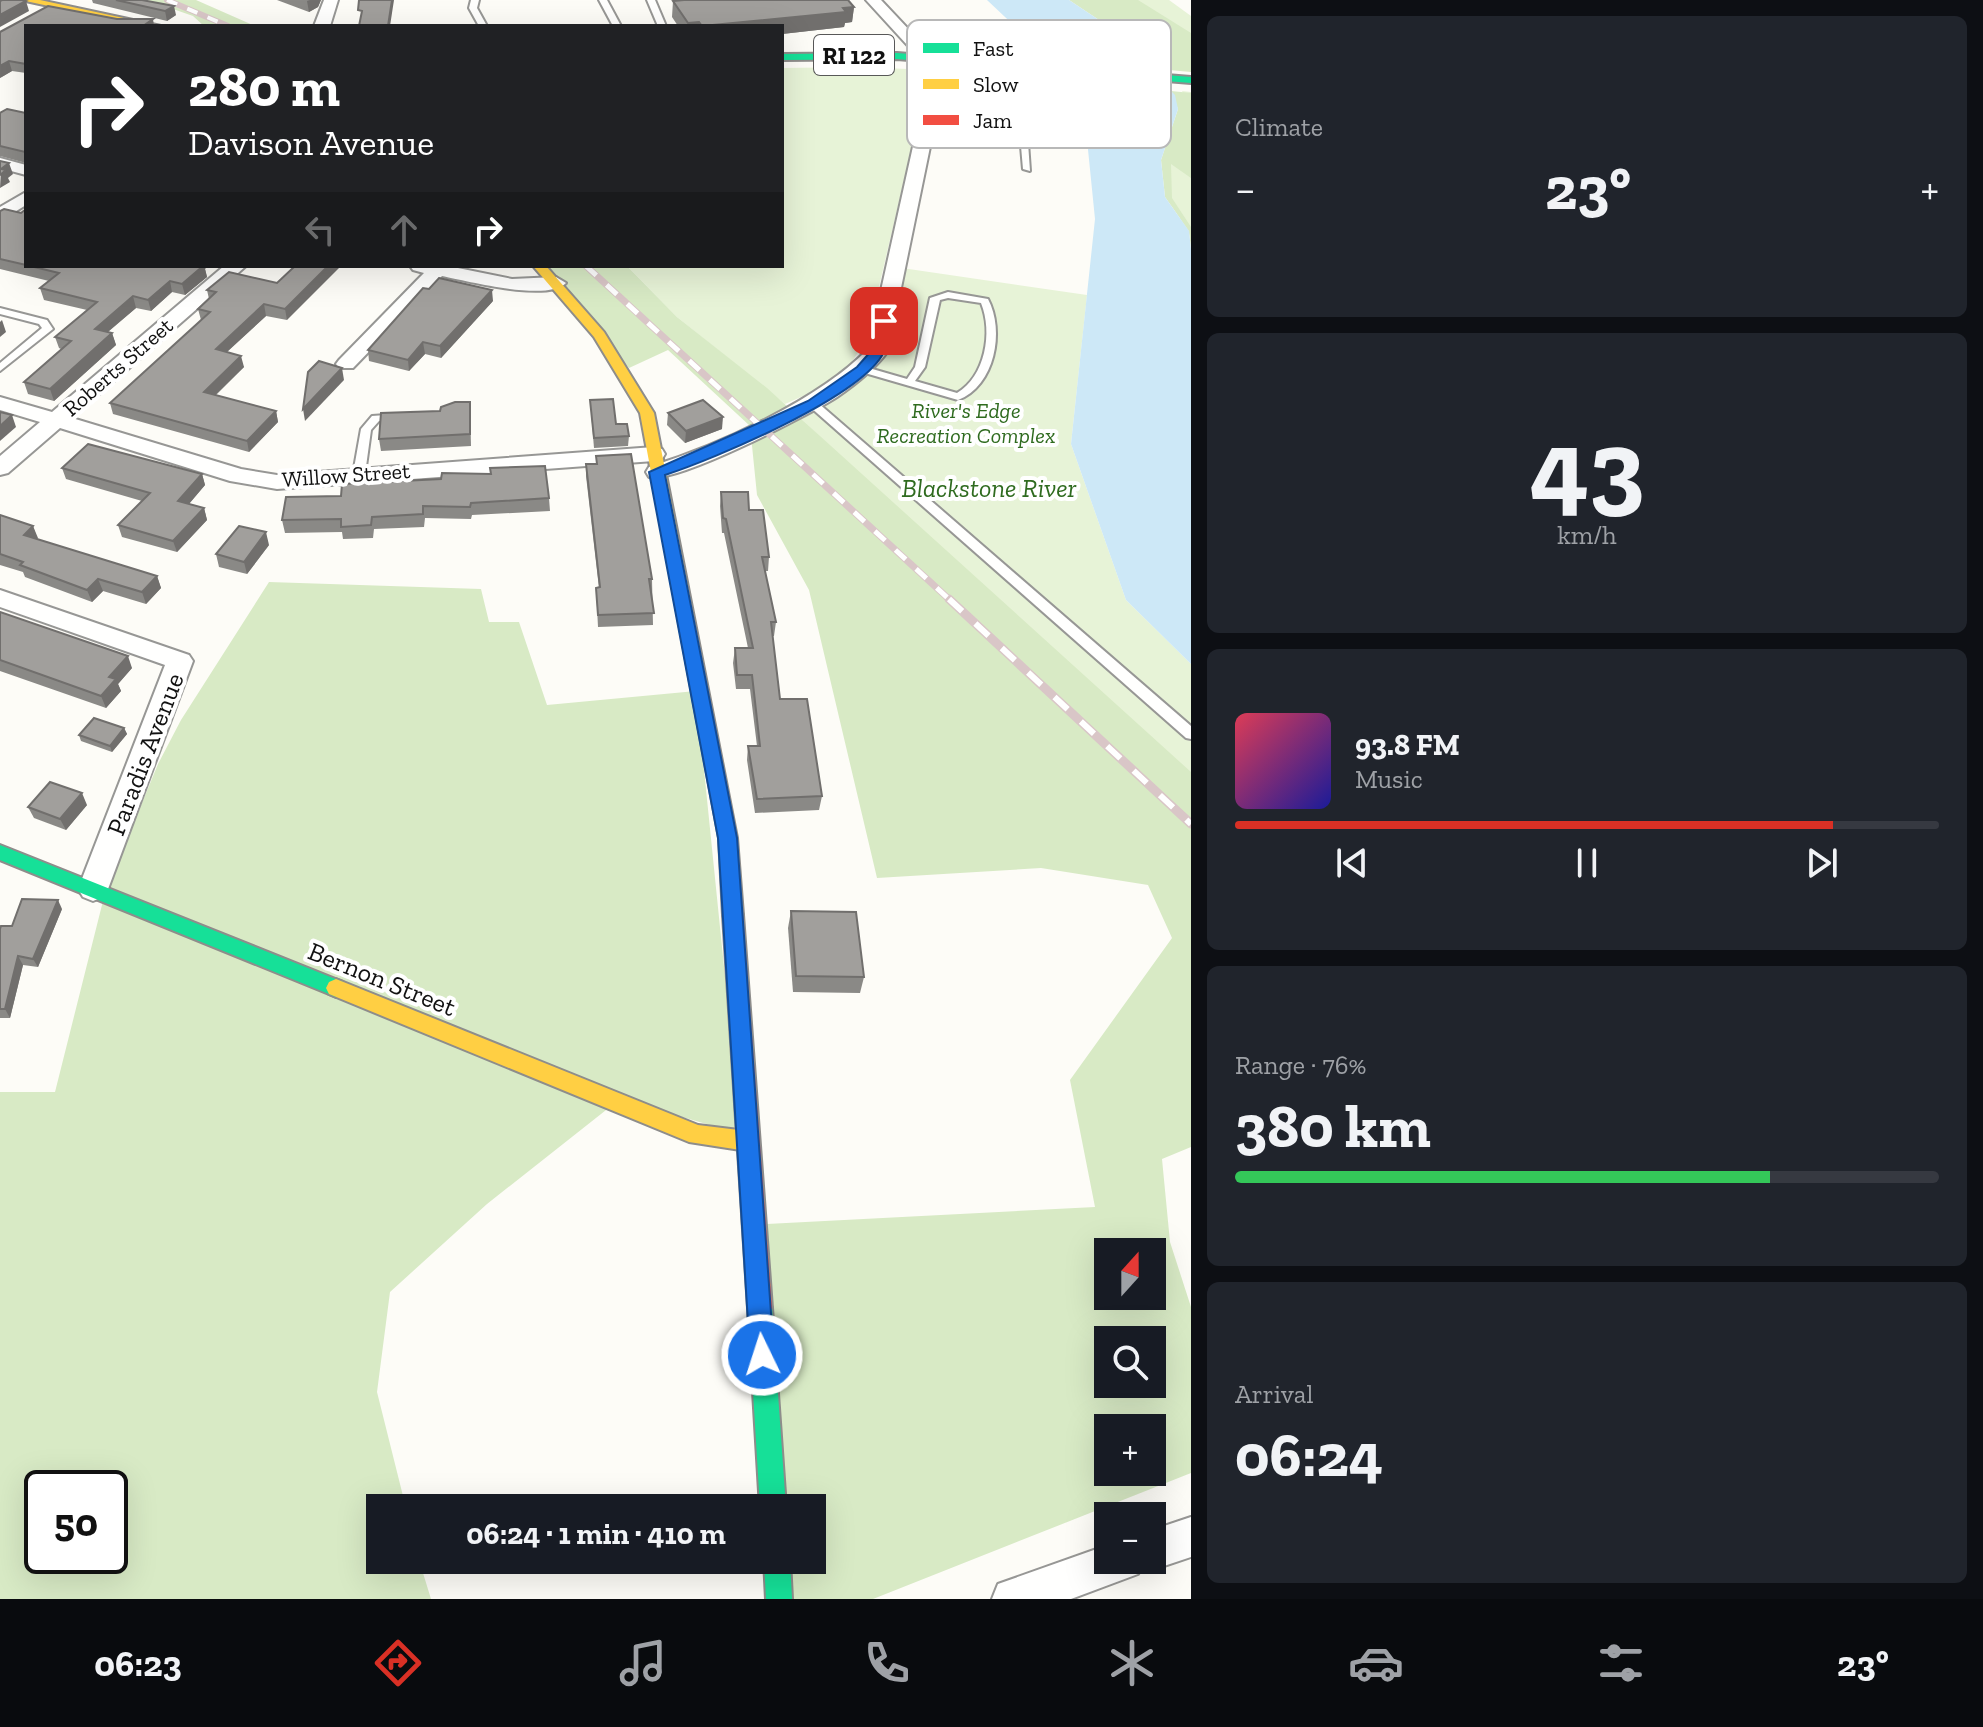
<!DOCTYPE html>
<meta charset="utf-8">
<style>
body{margin:0;font-family:"Zilla Slab",serif;background:#20242c;color:#f1f3f6;height:100vh;display:flex;flex-direction:column;font-size:30px;white-space:nowrap}
*{box-sizing:border-box;margin:0}
p{font-size:26px;color:#9ea1a6}
.icon{flex:none;width:44px;height:44px;fill:none;stroke:currentColor;stroke-width:2;stroke-linecap:round;stroke-linejoin:round}
.map{position:relative;flex:1;overflow:hidden}
.drawer{display:flex;flex-direction:column;gap:16px;padding:16px;background:#0d0f14;width:792px}
.drawer>*{flex:none}
.guide{position:absolute;left:24px;top:24px;width:760px;height:244px;border-radius:0px;box-shadow:0 8px 32px #0002;background:#202124;color:#fff;overflow:hidden}
.needle{width:52px;rotate:21deg}
.fabs{position:absolute;left:1094px;top:1238px;display:grid;gap:16px}
.fabs a{display:grid;place-items:center;width:72px;height:72px;border-radius:0px;background:#171b24;box-shadow:0 8px 32px #0002;font-size:40px}
.speed{position:absolute;left:24px;top:1470px;display:flex;gap:16px;font-size:40px;font-weight:700;text-align:center}
.speed>*{display:grid;place-content:center;width:104px;height:104px;border-radius:50%;background:#171b24;box-shadow:0 8px 32px #0002;line-height:1}
.speed .limit{border:4px solid #111;border-radius:12px;background:#fff;color:#111}
.pin{position:absolute;display:grid;place-items:center;width:68px;height:68px;color:#fff;margin:-34px;border-radius:16px;box-shadow:0 4px 12px #0006}
.me{position:absolute;width:88px;margin:-44px;rotate:356deg;stroke-linejoin:round;filter:drop-shadow(0 0 6px #0008)}
.turn{display:flex;align-items:center;gap:28px;height:168px;padding:0 32px;font-size:36px}
.turn .icon{width:104px;height:104px;stroke-width:2.5}
.turn b{display:block;font-size:56px;line-height:68px}
.lanes{display:flex;align-items:center;height:76px;padding:0 32px;background:#0003;justify-content:center;gap:40px;direction:ltr}
.lanes .off{opacity:.35}
.big{font-size:60px;font-weight:700;line-height:1.1}
.drawer .card{flex:1;display:flex;flex-direction:column;justify-content:center;gap:12px;min-width:0;padding:0 28px;border-radius:12px;background:#20242c}
.drawer .dial{align-items:center;gap:0}
.dial b{font-size:104px;line-height:1}
.song{display:flex;align-items:center;gap:24px}
.cover{width:96px;height:96px;border-radius:12px;background:linear-gradient(135deg,hsl(350 70% 55%),hsl(240 70% 35%))}
.played{height:8px;border-radius:4px;background:linear-gradient(90deg,#d93025 85%,#363941 85%)}
.keys{display:flex;justify-content:space-around;direction:ltr}
.heat{display:flex;justify-content:space-between;align-items:center;font-size:44px;direction:ltr}
.charge{height:12px;border-radius:6px;background:linear-gradient(90deg,#34c759 76%,#363941 0)}
.trip{position:absolute;left:366px;top:1494px;width:460px;height:80px;border-radius:0px;background:#171b24;box-shadow:0 8px 32px #0002;font-weight:700;line-height:80px;text-align:center}
.tabs{display:flex;height:128px;justify-content:space-around;align-items:center;background:#090b0e;color:#9ea1a6}
.tabs .icon{width:56px;height:56px}
.tabs .current{color:#d93025}
.tabs b{font-size:36px;color:#f1f3f6}
main{display:flex;flex:1;min-height:0}
.map>svg:first-child{display:block}
.green{fill:#e7f3d7}
.forest{fill:#d8eac5;fill-rule:evenodd}
.water{fill:#cde8f7}
.lines{fill:none;stroke-linecap:round;stroke-linejoin:round}
.lane-casing{stroke:#979795;stroke-width:4}
.street-casing{stroke:#979795;stroke-width:4}
.fast-casing{stroke:#8e8d8b;stroke-width:4}
.slow-casing{stroke:#8e8d8b;stroke-width:4}
.jam-casing{stroke:#8e8d8b;stroke-width:4}
.lane{fill:#fffffe;fill-rule:evenodd}
.street{fill:#fffffe;fill-rule:evenodd}
.fast{fill:#16e098;fill-rule:evenodd}
.slow{fill:#ffcf43;fill-rule:evenodd}
.jam{fill:#f24e42;fill-rule:evenodd}
.rail-far2-casing{stroke:#d9c6c7;stroke-width:6}
.rail-far1-casing{stroke:#d9c6c7;stroke-width:7}
.rail-casing{stroke:#d9c6c7;stroke-width:9}
.rail-far2{stroke:#fff;stroke-width:4;stroke-dasharray:11;stroke-linecap:butt}
.rail-far1{stroke:#fff;stroke-width:5;stroke-dasharray:14;stroke-linecap:butt}
.rail{stroke:#fff;stroke-width:6;stroke-dasharray:18;stroke-linecap:butt}
.wall{fill:#8a8986}
.shaded-wall{fill:#716f6d}
.building{fill:#a19f9c;stroke:#716f6d;stroke-width:2}
.route{fill:#1a73e8;stroke:#114b97;stroke-width:2}
.labels{text-anchor:middle;dominant-baseline:central;stroke-width:8;stroke-linejoin:round;paint-order:stroke}
.far-street-label{font-size:22px;fill:#111;stroke:#fff}
.far-park-label{font-size:22px;font-style:italic;fill:#2f6b1f;stroke:#fff}
.shield{fill:#fff;stroke:#585858;stroke-width:2}
.shield-label{font-size:24px;font-weight:bold;fill:#111}
.park-label{font-size:26px;font-style:italic;fill:#2f6b1f;stroke:#fff}
.street-label{font-size:26px;fill:#111;stroke:#fff}
.key{fill:#fff;stroke:#b8b8b8;stroke-width:2}
.key-label{font-size:22px;fill:#111}
</style>
<main>
<div class="map">
<svg width="1191" height="1599" viewBox="0 0 1191 1599">
<rect width="100%" height="100%" fill="#fdfcf7"/>
<!-- green -->
<g class="green">
<polygon points="1086,0 1169,0 1191,16 1191,67"/>
<polygon points="859,67 908,69 923,99 867,338 848,368 810,393 785,404 677,317 627,266 782,266 782,68"/>
<polygon points="1182,91 1191,92 1191,237 1167,196 1171,163 1187,101"/>
<polygon points="902,268 1087,295 1071,444 1126,600 1191,664 1191,787 797,415 855,385 888,350"/>
</g>
<!-- forest -->
<g class="forest">
<polygon points="147,0 196,0 255,26 204,26 193,16"/>
<polygon points="1069,0 1138,0 1191,33 1191,72 1147,68 1105,24"/>
<polygon points="1171,91 1191,93 1191,178 1171,164 1172,198 1191,227 1191,249 1189,231 1165,197 1161,160 1178,109"/>
<path d="M545 266H627L677 317 767 388 1191 772V1147L1162 1159 1170 1242 1191 1307V1473L873 1599H779L775 1560H812V1508H771L747 1225 1095 1207 1070 1080 1172 938 1148 885 1041 868 877 878 809 590 757 495 750 426 668 350 629 368ZM1108 1252H1152V1296H1108ZM1108 1340H1152V1384H1108ZM1108 1428H1152V1472H1108Z"/>
<path d="M269 582 481 589 489 622H519L547 705 696 691 741 1134 620 1099 487 1204 390 1292 377 1392 406 1508H380V1560H419L431 1599H0V1092H55L105 893 158 764 181 720ZM42 1488H110V1556H42Z"/>
</g>
<!-- water -->
<polygon class="water" points="987,0 1069,0 1105,24 1175,95 1178,109 1161,160 1165,197 1189,231 1191,249 1191,664 1126,600 1071,444 1095,219 1084,110 1025,36"/>
<g class="lines">
<!-- lane casing -->
<g class="lane-casing">
<g id="lane">
<polygon points="471,0 479,0 477,8 487,26 479,26 469,8"/>
<polygon points="599,0 607,0 621,26 613,26"/>
<polygon points="647,0 655,0 666,26 658,26"/>
<polygon points="935,81 1020,92 1025,100 1030,171 1023,169 1017,100 1014,96 932,85 932,81"/>
<path d="M948 292 988 299C1005 331 995 386 958 400L858 371V367L862 366 907 379 915 367 930 298ZM948 298 981 303C993 333 985 376 957 393L915 381 925 367 940 300Z"/>
<polygon points="0,308 47,320 53,329 0,371 0,363 42,328 39,324 0,314"/>
<polygon points="813,401 817,402 1191,726 1191,739 1186,738 809,406 809,402"/>
<polygon points="400,414 405,417 404,419 379,421 371,430 365,474 359,478 355,476 353,474 361,429 372,416"/>
</g>
</g>
<!-- street casing -->
<g class="street-casing">
<g id="street">
<polygon points="324,0 338,0 330,26 314,26"/>
<path d="M866 0H881L946 69 888 351C875 369 856 384 837 397 809 415 676 484 649 477L646 472 649 467C717 446 819 400 868 349L930 70Z"/>
<polygon points="0,158 26,165 26,175 0,168"/>
<polygon points="26,192 26,205 0,221 0,207"/>
<polygon points="224,266 246,266 72,418 241,469 277,475 654,447 662,449 665,454 662,459 654,461 277,489 230,481 60,428 8,473 0,475 0,456 40,422 0,410 0,397 52,412"/>
<path d="M410 266H448L512 279 556 277 566 283C548 302 467 281 442 276L353 368H339L336 364 339 360 424 273 413 270Z"/>
<polygon points="0,590 189,655 193,661 108,889 103,897 93,901 83,897 78,889 165,665 0,607"/>
<polygon points="1191,1517 1191,1557 1152,1570 1142,1566 1138,1574 1071,1599 992,1599 998,1584 1108,1545 1108,1560 1152,1560 1152,1530"/>
</g>
</g>
<!-- fast casing -->
<g class="fast-casing">
<g id="fast">
<polygon points="897,53 1191,77 1191,83 897,59 782,60 782,54"/>
<polygon points="0,845 343,982 346,988 343,994 336,997 329,994 0,860"/>
<polygon points="760,1296 768,1300 772,1308 786,1508 760,1508 748,1308 752,1300"/>
<polygon points="764,1560 790,1560 792,1599 766,1599"/>
</g>
</g>
<!-- slow casing -->
<g class="slow-casing">
<g id="slow">
<polygon points="21,0 40,0 161,26 141,26"/>
<polygon points="533,266 546,266 604,332 654,413 737,838 743,915 740,921 733,923 726,921 723,915 719,838 640,413 594,337"/>
<polygon points="336,979 698,1125 747,1131 755,1134 758,1141 755,1148 747,1151 689,1142 329,994 326,988 329,982"/>
</g>
</g>
<!-- jam casing -->
<g class="jam-casing">
<polygon id="jam" points="733,907 740,909 743,915 772,1308 768,1316 760,1320 752,1316 748,1308 723,915 726,909"/>
</g>
<!-- lane -->
<use href="#lane" class="lane"/>
<!-- street -->
<use href="#street" class="street"/>
<!-- fast -->
<use href="#fast" class="fast"/>
<!-- slow -->
<use href="#slow" class="slow"/>
<!-- jam -->
<use href="#jam" class="jam"/>
<!-- rail-far2 casing -->
<g class="rail-far2-casing">
<polyline id="rail-far2" points="167,0 228,26"/>
</g>
<!-- rail-far1 casing -->
<g class="rail-far1-casing">
<polyline id="rail-far1" points="586,266 951,601"/>
</g>
<!-- rail casing -->
<g class="rail-casing">
<polyline id="rail" points="949,599 1191,824"/>
</g>
<!-- rail-far2 -->
<use href="#rail-far2" class="rail-far2"/>
<!-- rail-far1 -->
<use href="#rail-far1" class="rail-far1"/>
<!-- rail -->
<use href="#rail" class="rail"/>
</g>
<!-- wall -->
<g class="wall">
<polygon points="92,0 142,0 176,15 167,21 93,3"/>
<polygon points="277,0 321,0 318,7 309,12"/>
<polygon points="673,1 854,7 852,22 845,23 844,27 782,34 782,26 678,26 672,17"/>
<polygon points="26,26 26,73 12,71 0,78"/>
<polygon points="0,113 26,113 26,163 0,156"/>
<polygon points="26,209 26,266 206,266 207,267 205,269 207,277 185,295 172,292 151,311 136,308 108,332 112,333 116,345 54,401 28,394 24,382 61,349 59,348 55,337 87,310 44,300 40,288 49,281 0,269 0,211 21,213"/>
<polygon points="295,266 287,320 266,316 227,352 244,367 216,395 276,411 278,422 249,452 113,414 110,403 201,320 198,309 209,299 207,290 277,283"/>
<polygon points="493,301 441,358 425,354 409,371 369,361 368,350"/>
<polygon points="590,400 629,436 628,446 594,448"/>
<polygon points="470,402 471,446 381,451 379,439 440,411"/>
<polygon points="668,413 722,429 685,443 667,425"/>
<polygon points="596,456 652,579 653,625 598,627 596,588 599,588 586,476 586,464 596,464"/>
<polygon points="62,468 202,474 205,485 189,504 204,508 207,520 177,552 122,537 118,525 142,501 66,479"/>
<polygon points="721,492 749,510 769,557 768,571 765,571 776,622 774,636 772,636 780,699 822,796 819,810 755,813 747,760 748,746 757,746 750,689 736,689 733,663 735,648 748,648 724,533 722,533 720,506"/>
<polygon points="286,497 549,498 550,511 472,515 471,519 425,518 424,527 374,529 373,538 343,539 342,532 285,533 282,520"/>
<polygon points="0,515 33,526 37,539 157,576 161,588 146,604 103,591 92,602 25,577 23,572 0,565"/>
<polygon points="269,545 247,574 219,567 216,554"/>
<polygon points="0,612 132,668 118,684 121,691 106,708 0,671"/>
<polygon points="124,728 127,734 112,752 81,741 79,735"/>
<polygon points="87,805 66,830 34,818 28,807"/>
<polygon points="62,909 38,967 23,965 10,1018 0,1018 0,929"/>
<polygon points="791,911 864,977 860,993 793,992 788,928"/>
</g>
<!-- shaded-wall -->
<g class="shaded-wall">
<polygon points="310,0 321,0 318,7 309,12 307,1"/>
<polygon points="392,0 394,0 390,26 388,26"/>
<polygon points="26,1 29,11 0,27 0,15"/>
<polygon points="174,6 176,15 167,21 165,11"/>
<polygon points="854,7 852,22 845,23 844,27 782,34 782,26 702,26"/>
<polygon points="153,19 154,26 143,26"/>
<polygon points="699,22 699,26 688,26 688,23"/>
<polygon points="9,61 12,71 0,78 0,66"/>
<polygon points="9,163 13,174 8,178 10,182 0,188 1,169"/>
<polygon points="196,266 206,266 205,269 207,277 185,295 182,284"/>
<polygon points="328,266 341,266 287,320 285,309"/>
<polygon points="170,281 172,292 151,311 148,300"/>
<polygon points="492,290 493,301 441,358 440,346"/>
<polygon points="133,296 136,308 98,340 95,329"/>
<polygon points="264,304 266,316 218,360 216,349"/>
<polygon points="2,320 6,332 0,337 0,322"/>
<polygon points="112,333 116,345 54,401 50,389"/>
<polygon points="423,342 425,354 409,371 408,360"/>
<polygon points="241,356 244,367 207,403 204,392"/>
<polygon points="342,368 344,380 305,421 303,409"/>
<polygon points="276,411 278,422 249,452 247,441"/>
<polygon points="12,415 16,427 0,441 0,426"/>
<polygon points="723,417 722,429 685,443 686,431"/>
<polygon points="202,474 205,485 182,512 178,501"/>
<polygon points="204,508 207,520 177,552 173,541"/>
<polygon points="33,526 38,538 29,547 24,535"/>
<polygon points="266,532 269,545 247,574 244,562"/>
<polygon points="157,576 161,588 146,604 142,592"/>
<polygon points="98,579 103,591 92,602 87,590"/>
<polygon points="128,656 132,668 118,684 121,691 106,708 101,696 109,677"/>
<polygon points="124,728 127,734 112,752 110,746"/>
<polygon points="82,793 87,805 66,830 60,819"/>
<polygon points="58,900 62,909 38,967 33,959"/>
<polygon points="18,956 23,965 10,1018 5,1009"/>
</g>
<!-- building -->
<g class="building">
<polygon points="2,0 22,0 26,1 0,15 0,1"/>
<polygon points="116,0 142,0 174,6 165,11"/>
<polygon points="359,0 392,0 388,26 359,26 362,11 358,10"/>
<polygon points="684,0 848,0 854,7 843,8 846,12 702,26 699,22 688,23 673,1"/>
<polygon points="48,6 117,19 153,19 143,26 26,26 26,64 9,61 0,66 0,32"/>
<polygon points="7,109 26,113 26,151 25,152 0,146 0,113"/>
<polygon points="0,161 9,163 1,169 6,170 0,175"/>
<polygon points="4,209 21,213 26,209 26,265 0,259 0,211"/>
<polygon points="30,266 203,266 182,284 170,281 148,300 133,296 95,329 112,333 50,389 24,382 71,341 55,337 97,302 40,288 59,273"/>
<polygon points="295,266 328,266 285,309 264,304 216,349 241,356 204,392 276,411 247,441 110,403 210,312 198,309 216,292 207,290 229,272 277,283"/>
<polygon points="439,278 492,290 440,346 423,342 408,360 368,350 423,288 429,289"/>
<polygon points="319,361 342,368 303,409 308,372"/>
<polygon points="613,399 616,424 627,424 629,436 594,438 590,400"/>
<polygon points="703,400 723,417 686,431 668,413"/>
<polygon points="455,402 470,402 470,434 379,439 381,413 440,411 441,407"/>
<polygon points="0,412 12,415 0,426"/>
<polygon points="88,444 202,474 178,501 204,508 173,541 118,525 150,493 62,468"/>
<polygon points="631,454 652,579 649,579 654,613 598,615 596,588 600,587 586,464 597,464 596,456"/>
<polygon points="545,466 549,498 471,503 470,507 423,506 423,514 372,517 371,525 341,527 341,519 282,520 286,497 341,496 342,484 441,479 442,473 491,474 490,468"/>
<polygon points="721,492 748,492 749,510 763,510 769,557 762,557 776,622 771,622 780,699 807,699 822,796 757,799 748,746 760,746 752,675 737,675 735,648 753,648 726,519 723,518"/>
<polygon points="0,515 33,526 24,535 157,576 142,592 98,579 87,590 20,565 23,562 0,554"/>
<polygon points="239,526 266,532 244,562 216,554"/>
<polygon points="0,612 128,656 109,677 116,679 101,696 0,660"/>
<polygon points="94,718 124,728 110,746 79,735"/>
<polygon points="50,782 82,793 60,819 28,807"/>
<polygon points="22,899 58,900 33,959 18,956 5,1009 0,1009 0,929 1,926 12,926"/>
<polygon points="791,911 856,912 864,977 796,976"/>
</g>
<!-- route -->
<path class="route" d="M884 317 891 321C889 330 889 343 884 352 862 397 714 459 665 475L737 838 774 1355 771 1364 762 1367 753 1364 750 1355 718 838 649 472 808 401 857 367 872 350 878 321Z"/>
<g class="labels">
<!-- far-street labels -->
<g class="far-street-label">
<text transform="translate(118 367) rotate(-41)">Roberts Street</text>
<text transform="translate(346 475) rotate(-4)">Willow Street</text>
</g>
<!-- far-park labels -->
<g class="far-park-label">
<text x="966" y="410">River's Edge<tspan x="966" dy="25">Recreation Complex</tspan></text>
</g>
<!-- shield labels -->
<rect class="shield" x="814" y="35" width="80" height="40" rx="6"/>
<g class="shield-label">
<text x="854" y="55">RI 122</text>
</g>
<!-- park labels -->
<g class="park-label">
<text x="989" y="488">Blackstone River</text>
</g>
<!-- street labels -->
<g class="street-label">
<text transform="translate(145 754) rotate(-69)">Paradis Avenue</text>
<text transform="translate(382 979) rotate(22)">Bernon Street</text>
</g>
</g>
<!-- legend -->
<rect x="907" y="20" width="264" height="128" rx="12" class="key"/>
<rect x="923" y="43" width="36" height="10" fill="#16e098"/>
<rect x="923" y="79" width="36" height="10" fill="#ffcf43"/>
<rect x="923" y="115" width="36" height="10" fill="#f24e42"/>
<g class="key-label">
<text x="973" y="56">Fast</text>
<text x="973" y="92">Slow</text>
<text x="973" y="128">Jam</text>
</g>
</svg>
<div class="fabs">
<a><svg class="needle" viewBox="-14 -14 28 28"><path d="M0-13l5 13h-10z" fill="#e53935"/><path d="M0 13l5-13h-10z" fill="#9ea1a6"/></svg></a>
<a><svg class="icon" aria-label="search" viewBox="0 0 24 24"><circle cx="10" cy="10" r="6"/><path d="M15 15l6 6"/></svg></a>
<a>+</a>
<a>−</a>
</div>
<div class="speed"><div class="limit">50</div></div>
<div class="pin" style="left:884px;top:321px;background:#d93025"><svg class="icon" aria-label="arrive" viewBox="0 0 24 24"><path d="M6 21V4h12l-3 4 3 4H6"/></svg></div>
<svg class="me" style="left:762px;top:1355px" viewBox="-20 -20 40 40"><circle r="17" fill="#1a73e8" stroke="#fff" stroke-width="3"/><path d="M0-11L8 9 0 5-8 9z" fill="#fff"/></svg>
<div class="trip">06:24 · 1 min · 410 m</div>
<div class="guide">
<div class="turn"><svg class="icon" aria-label="right" viewBox="0 0 24 24"><path d="M7 20v-9h11M14 6l5 5-5 5"/></svg><div><b>280 m</b>Davison Avenue</div></div>
<div class="lanes"><svg class="icon off" aria-label="left" viewBox="0 0 24 24"><path d="M17 20v-9H6M10 6l-5 5 5 5"/></svg><svg class="icon off" aria-label="ahead" viewBox="0 0 24 24"><path d="M12 20V5M6 11l6-6 6 6"/></svg><svg class="icon" aria-label="right" viewBox="0 0 24 24"><path d="M7 20v-9h11M14 6l5 5-5 5"/></svg></div>
</div>
</div>
<section class="drawer">
<div class="card"><p>Climate</p>
<div class="heat"><a>−</a><b class="big">23°</b><a>+</a></div>
</div>
<div class="card dial"><b>43</b><p>km/h</p></div>
<div class="card">
<div class="song"><i class="cover"></i><div><b>93.8 FM</b><p>Music</p></div></div>
<div class="played"></div>
<div class="keys"><svg class="icon" aria-label="previous" viewBox="0 0 24 24"><path d="M18 5L8 12l10 7zM5 5v14"/></svg><svg class="icon" aria-label="pause" viewBox="0 0 24 24"><path d="M8 5v14M16 5v14"/></svg><svg class="icon" aria-label="next" viewBox="0 0 24 24"><path d="M6 5l10 7-10 7zM19 5v14"/></svg></div>
</div>
<div class="card"><p>Range · 76%</p><b class="big">380 km</b><div class="charge"></div></div>
<div class="card"><p>Arrival</p><b class="big">06:24</b></div>
</section>
</main>
<nav class="tabs">
<b>06:23</b>
<svg class="icon current" aria-label="directions" viewBox="0 0 24 24"><path d="M12 3l9 9-9 9-9-9zM9 14v-3h6M13 9l2 2-2 2"/></svg>
<svg class="icon" aria-label="music" viewBox="0 0 24 24"><path d="M9 18V5l10-2v13"/><circle cx="6" cy="18" r="3"/><circle cx="16" cy="16" r="3"/></svg>
<svg class="icon" aria-label="phone" viewBox="0 0 24 24"><path d="M5 4h4l2 5-3 2q2 4 5 5l2-3 5 2v4C11 20 4 13 5 4z"/></svg>
<svg class="icon" aria-label="climate" viewBox="0 0 24 24"><path d="M12 3v18M4 7l16 10M4 17L20 7"/></svg>
<svg class="icon" aria-label="car" viewBox="0 0 24 24"><path d="M5 17H2v-5l4-1 3-4h7l3 4 3 1v5h-3M9 17h6M6 11h13"/><circle cx="7" cy="17" r="2"/><circle cx="17" cy="17" r="2"/></svg>
<svg class="icon" aria-label="filters" viewBox="0 0 24 24"><path d="M4 7h16M4 17h16"/><circle cx="9" cy="7" r="2"/><circle cx="15" cy="17" r="2"/></svg>
<b>23°</b>
</nav>
